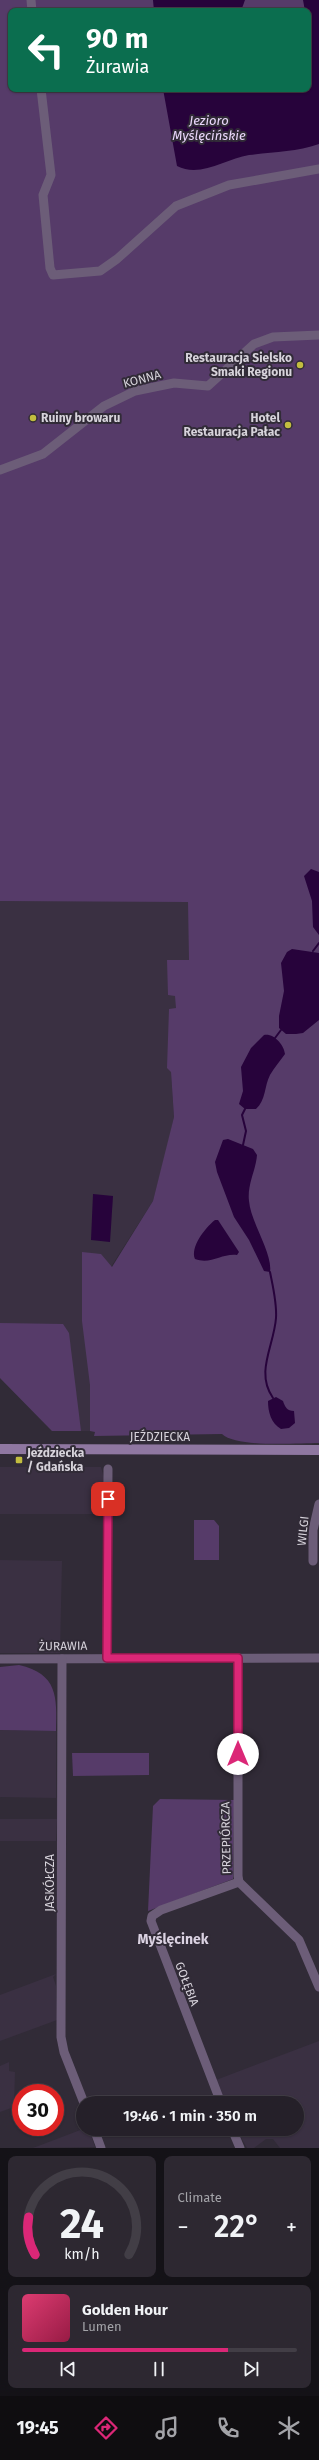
<!DOCTYPE html>
<meta charset="utf-8">
<style>
body{margin:0;font-family:"Fira Sans",sans-serif;background:#2d2831;color:#f1f3f6;height:100vh;display:flex;flex-direction:column;font-size:15px;white-space:nowrap}
*{box-sizing:border-box;margin:0}
p{font-size:13px;color:#a3a3a8}
.icon{flex:none;width:22px;height:22px;fill:none;stroke:currentColor;stroke-width:2;stroke-linecap:round;stroke-linejoin:round}
.map{position:relative;height:2148px;overflow:hidden}
.side{display:flex;flex-direction:column;gap:8px;padding:8px;background:#141217;flex:1}
.side>*{flex:none}
.banner{position:absolute;left:8px;top:8px;width:303px;height:84px;border-radius:8px;box-shadow:0 1px 3px #0004,0 0 0 1px #423e46;background:#0b6e4f;color:#fff;overflow:hidden}
.speed{position:absolute;left:12px;top:2084px;display:flex;gap:8px;font-size:20px;font-weight:700;text-align:center}
.speed>*{display:grid;place-content:center;width:52px;height:52px;border-radius:50%;background:#252029;box-shadow:0 1px 3px #0004,0 0 0 1px #423e46;line-height:1}
.speed .limit{border:6px solid #d22;background:#fff;color:#111}
.pin{position:absolute;display:grid;place-items:center;width:34px;height:34px;color:#fff;margin:-17px;border-radius:8px;box-shadow:0 2px 6px #0006}
.me{position:absolute;width:44px;margin:-22px;rotate:0deg;stroke-linejoin:round;filter:drop-shadow(0 0 3px #0008)}
.turn{display:flex;align-items:center;gap:14px;height:84px;padding:0 12px;font-size:18px}
.turn .icon{width:52px;height:52px;stroke-width:2.5}
.turn b{display:block;font-size:28px;line-height:34px}
.big{font-size:30px;font-weight:600;line-height:1.1}
.side .widget{flex:1;display:flex;flex-direction:column;justify-content:center;gap:6px;min-width:0;padding:0 14px;border-radius:8px;background:#2d2831}
.side .dial{align-items:center;gap:0}
.dial svg{height:104px;overflow:visible;fill:none;stroke:#423e46;stroke-width:7;stroke-linecap:round;text-anchor:middle}
.dial text{fill:#f1f3f6;stroke:none}
.song{display:flex;align-items:center;gap:12px}
.cover{width:48px;height:48px;border-radius:6px;background:linear-gradient(135deg,hsl(340 70% 55%),hsl(340 70% 35%))}
.played{height:4px;border-radius:2px;background:linear-gradient(90deg,#db2777 75%,#423e46 75%)}
.keys{display:flex;justify-content:space-around;direction:ltr}
.heat{display:flex;justify-content:space-between;align-items:center;font-size:22px;direction:ltr}
.side .tiles{flex:1;display:grid;gap:8px;grid-template-columns:1fr 1fr}
.widget:last-child{grid-column:span 2}
.trip{position:absolute;left:76px;top:2096px;width:228px;height:40px;border-radius:20px;background:#252029;box-shadow:0 1px 3px #0004,0 0 0 1px #423e46;font-weight:600;line-height:40px;text-align:center}
.dock{display:flex;height:64px;justify-content:space-around;align-items:center;background:#0f0d10;color:#a3a3a8}
.dock .icon{width:28px;height:28px}
.dock .on{color:#db2777}
.dock b{font-size:18px;color:#f1f3f6}
.map>svg:first-child{display:block}
.built{fill:#3a3042}
.green{fill:#563b69;fill-rule:evenodd}
.water{fill:#27033b}
.lines{fill:none;stroke-linecap:round;stroke-linejoin:round}
.stream{stroke:#27033b;stroke-width:2}
.street{stroke:#6c5d78;stroke-width:9}
.secondary{stroke:#8f77a1;stroke-width:10}
.route-casing{stroke:#8e194d;stroke-width:10}
.route{stroke:#db2777;stroke-width:7}
.poi-dot{fill:#c2bd3f;stroke:#312b37;stroke-width:1.5}
.labels{text-anchor:middle;dominant-baseline:central;stroke-width:4;stroke-linejoin:round;paint-order:stroke}
.poi-label{font-size:12px;font-weight:bold;fill:#d7d3db;stroke:#312b37;text-anchor:end}
.street-label{font-size:12px;fill:#d7d3db;stroke:#312b37}
.water-label{font-size:13px;font-style:italic;fill:#ead7fb;stroke:#312b37}
.quarter-label{font-size:14px;font-weight:bold;fill:#dbd2e2;stroke:#312b37}
</style>
<div class="map">
<svg width="319" height="2148" viewBox="0 0 319 2148">
<rect width="100%" height="100%" fill="#312b37"/>
<!-- built -->
<g class="built">
<polygon points="237,706 171,1072 174,1117 166,1152 153,1201 100,1284 95,1431 52,1431 0,1378 0,793"/>
<polygon points="0,1467 101,1467 104,1478 103,1514 0,1514"/>
<polygon points="0,1560 62,1561 60,1653 0,1653"/>
<polygon points="0,1730 56,1731 56,1798 0,1797"/>
<polygon points="0,1819 57,1819 56,1841 0,1841"/>
<polygon points="56,1974 53,1977 56,1986 57,2020 0,2041 0,1995"/>
<polygon points="319,2041 319,2148 280,2148 273,2139 266,2139 254,2148 247,2148 236,2129 297,2129 297,2103 225,2103 216,2080"/>
<polygon points="9,2062 9,2071 15,2072 14,2107 0,2112 0,2066"/>
<polygon points="83,2129 89,2129 95,2147 33,2148"/>
</g>
<!-- green -->
<g class="green">
<path d="M0 0H319V1443C297 1443 237 1448 222 1434L94 1436 95 1432 90 1431V1385L82 1321V1252L101 1254 112 1267 153 1201 174 1117 171 1072 167 1068 169 1009 176 1008 175 996 168 995 167 960H189L188 902 0 901ZM11 11H308V89H11Z"/>
<polygon points="0,1323 63,1324 69,1333 81,1431 52,1431 0,1378"/>
<polygon points="194,1520 214,1520 219,1526 219,1560 194,1560"/>
<path d="M19 1665C58 1674 57 1697 56 1731L0 1730V1667Z"/>
<polygon points="72,1753 149,1753 149,1775 73,1776"/>
<polygon points="160,1799 234,1800 233,1879 148,1911 153,1806"/>
</g>
<!-- water -->
<g class="water">
<polygon points="153,0 245,0 241,11 154,11"/>
<path d="M303 0H319V144C296 152 272 152 249 155 226 159 200 178 177 166L163 89H308V11H305Z"/>
<polygon points="311,869 319,872 319,935 313,927 312,901 304,876"/>
<polygon points="292,949 319,953 319,1020 303,1033 296,1034 286,1034 279,1028 279,1016 284,991 281,963 287,952"/>
<path d="M264 1035C274 1033 284 1045 285 1054 280 1061 274 1068 270 1075 264 1087 266 1100 256 1109H245L239 1104 243 1091 241 1067 251 1048Z"/>
<path d="M228 1139 253 1149 257 1155C256 1170 247 1185 249 1201 251 1223 273 1254 270 1272L264 1271 249 1240 234 1217 217 1172 215 1162 223 1140Z"/>
<polygon points="93,1194 113,1196 110,1242 91,1240"/>
<path d="M215 1220H218L239 1252 237 1255C222 1253 211 1265 195 1259 190 1247 205 1228 215 1220Z"/>
<path d="M276 1397 283 1401C285 1407 287 1411 294 1411L295 1423 289 1428 281 1429C271 1423 268 1412 268 1401Z"/>
</g>
<g class="lines">
<!-- stream -->
<g class="stream">
<polyline points="313,951 319,943"/>
<polyline points="275,1038 281,1030"/>
<polyline points="243,1145 246,1131 242,1115 245,1109"/>
<path d="M270 1272C273 1287 277 1303 276 1318 274 1346 255 1372 273 1398"/>
</g>
<!-- street -->
<g class="street">
<polyline points="31,0 32,11"/>
<polyline points="41,89 51,175 43,195 50,268 53,275 100,271 117,259 176,206 229,185 319,169"/>
<polyline points="0,470 43,454 104,406 135,391 174,383 208,386 254,344 273,337 319,335"/>
<polyline points="313,1561 313,1530 319,1504"/>
<polyline points="107,1658 108,1469"/>
<polyline points="238,1658 238,1876 239,1882 299,1940 319,1987"/>
<polyline points="0,1659 319,1658"/>
<polyline points="62,1659 61,2037 64,2052 84,2103"/>
<polyline points="221,2103 151,1921 152,1916 161,1910 239,1882"/>
<polyline points="94,2129 101,2148"/>
<polyline points="232,2129 240,2148"/>
</g>
<!-- secondary -->
<polyline class="secondary" points="0,1449 319,1450"/>
</g>
<g class="lines">
<!-- route casing -->
<g class="route-casing">
<polyline id="route" points="108,1499 107,1658 238,1658 238,1754"/>
</g>
<!-- route -->
<use href="#route" class="route"/>
</g>
<!-- markers -->
<g class="poi-dot">
<circle cx="300" cy="365" r="4"/>
<circle cx="33" cy="418" r="4"/>
<circle cx="288" cy="425" r="4"/>
<rect x="15" y="1456" width="8" height="8" rx="2"/>
</g>
<g class="labels">
<!-- poi labels -->
<g class="poi-label">
<text x="292" y="358">Restauracja Sielsko<tspan x="292" dy="14">Smaki Regionu</tspan></text>
<text x="41" y="418" text-anchor="start">Ruiny browaru</text>
<text x="280" y="418">Hotel<tspan x="280" dy="14">Restauracja Pałac</tspan></text>
<text x="27" y="1453" text-anchor="start">Jeździecka<tspan x="27" dy="14">/ Gdańska</tspan></text>
</g>
<!-- street labels -->
<g class="street-label">
<text transform="translate(142 379) rotate(-15)">KONNA</text>
<text x="160" y="1437">JEŹDZIECKA</text>
<text transform="translate(303 1531) rotate(-84)">WILGI</text>
<text transform="translate(63 1646) rotate(-1)">ŻURAWIA</text>
<text transform="translate(226 1838) rotate(-91)">PRZEPIÓRCZA</text>
<text transform="translate(50 1883) rotate(-90)">JASKÓŁCZA</text>
<text transform="translate(187 1984) rotate(69)">GOŁĘBIA</text>
</g>
<!-- water labels -->
<g class="water-label">
<text x="209" y="120">Jezioro<tspan x="209" dy="15">Myślęcińskie</tspan></text>
</g>
<!-- quarter labels -->
<g class="quarter-label">
<text x="173" y="1939">Myślęcinek</text>
</g>
</g>
</svg>
<div class="speed"><div class="limit">30</div></div>
<div class="pin" style="left:108px;top:1499px;background:#d93025"><svg class="icon" aria-label="arrive" viewBox="0 0 24 24"><path d="M6 21V4h12l-3 4 3 4H6"/></svg></div>
<svg class="me" style="left:238px;top:1754px" viewBox="-20 -20 40 40"><circle r="19" fill="#fff"/><path d="M0-13L10 11 0 6-10 11z" fill="#db2777"/></svg>
<div class="trip">19:46 · 1 min · 350 m</div>
<div class="banner">
<div class="turn"><svg class="icon" aria-label="left" viewBox="0 0 24 24"><path d="M17 20v-9H6M10 6l-5 5 5 5"/></svg><div><b>90 m</b>Żurawia</div></div>
</div>
</div>
<section class="side">
<div class="tiles">
<div class="widget dial"><svg viewBox="0 0 100 80">
<path d="M14 69A42 42 0 1 1 86 69"/>
<path d="M14 69A42 42 0 0 1 9 40" stroke="#db2777"/>
<text x="50" y="56" font-size="32" font-weight="700">24</text>
<text x="50" y="72" font-size="11">km/h</text>
</svg></div>
<div class="widget"><p>Climate</p>
<div class="heat"><a>−</a><b class="big">22°</b><a>+</a></div>
</div>
<div class="widget">
<div class="song"><i class="cover"></i><div><b>Golden Hour</b><p>Lumen</p></div></div>
<div class="played"></div>
<div class="keys"><svg class="icon" aria-label="previous" viewBox="0 0 24 24"><path d="M18 5L8 12l10 7zM5 5v14"/></svg><svg class="icon" aria-label="pause" viewBox="0 0 24 24"><path d="M8 5v14M16 5v14"/></svg><svg class="icon" aria-label="next" viewBox="0 0 24 24"><path d="M6 5l10 7-10 7zM19 5v14"/></svg></div>
</div>
</div>
</section>
<nav class="dock">
<b>19:45</b>
<svg class="icon on" aria-label="directions" viewBox="0 0 24 24"><path d="M12 3l9 9-9 9-9-9zM9 14v-3h6M13 9l2 2-2 2"/></svg>
<svg class="icon" aria-label="music" viewBox="0 0 24 24"><path d="M9 18V5l10-2v13"/><circle cx="6" cy="18" r="3"/><circle cx="16" cy="16" r="3"/></svg>
<svg class="icon" aria-label="phone" viewBox="0 0 24 24"><path d="M5 4h4l2 5-3 2q2 4 5 5l2-3 5 2v4C11 20 4 13 5 4z"/></svg>
<svg class="icon" aria-label="climate" viewBox="0 0 24 24"><path d="M12 3v18M4 7l16 10M4 17L20 7"/></svg>
</nav>
